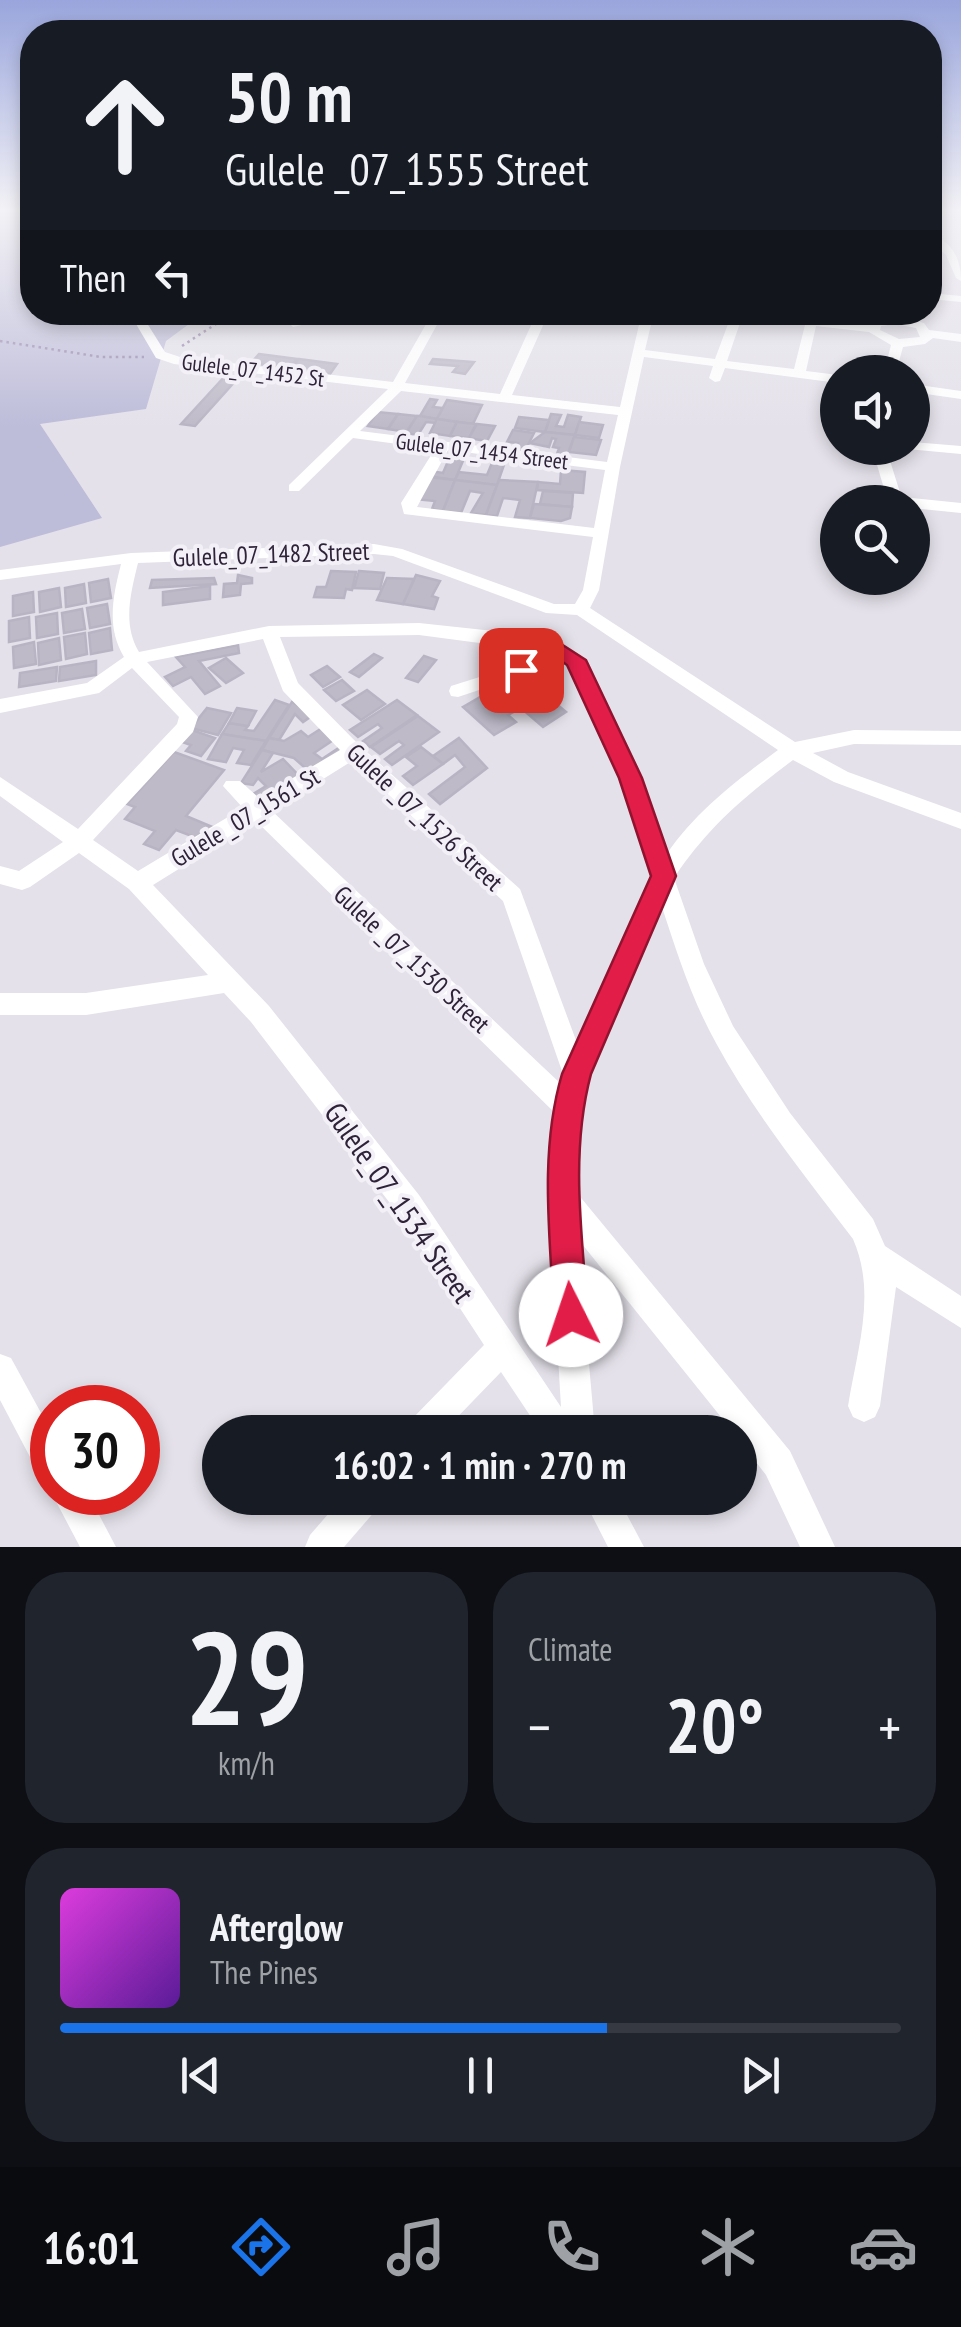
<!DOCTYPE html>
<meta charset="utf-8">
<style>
body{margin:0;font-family:"PT Sans Narrow",sans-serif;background:#20242c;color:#f1f3f6;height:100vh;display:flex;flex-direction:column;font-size:38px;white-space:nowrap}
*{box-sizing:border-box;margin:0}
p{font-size:32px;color:#9ea1a6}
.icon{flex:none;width:55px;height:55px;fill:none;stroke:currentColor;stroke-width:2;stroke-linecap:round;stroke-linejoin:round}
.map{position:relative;height:1547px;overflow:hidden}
.sheet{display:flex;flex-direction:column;gap:25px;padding:25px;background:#0d0f14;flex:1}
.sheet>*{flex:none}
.hud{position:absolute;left:20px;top:20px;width:922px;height:305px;border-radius:40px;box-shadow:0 5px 15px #0003;background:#171b24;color:#f1f3f6;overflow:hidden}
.tools{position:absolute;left:820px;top:355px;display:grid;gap:20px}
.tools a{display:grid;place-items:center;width:110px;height:110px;border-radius:50%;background:#171b24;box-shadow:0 5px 15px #0003;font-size:50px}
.speed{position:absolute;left:30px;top:1385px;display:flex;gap:20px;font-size:50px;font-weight:700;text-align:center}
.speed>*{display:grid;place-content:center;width:130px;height:130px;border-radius:50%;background:#171b24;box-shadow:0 5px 15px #0003;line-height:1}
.speed .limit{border:15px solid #d22;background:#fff;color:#111}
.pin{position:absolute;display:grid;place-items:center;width:85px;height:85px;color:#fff;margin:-42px;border-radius:20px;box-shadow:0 5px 15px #0006}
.me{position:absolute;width:110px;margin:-55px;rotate:356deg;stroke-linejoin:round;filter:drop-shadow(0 0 8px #0008)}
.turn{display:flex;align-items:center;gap:35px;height:210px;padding:0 40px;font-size:45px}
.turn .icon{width:130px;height:130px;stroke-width:2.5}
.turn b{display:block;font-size:70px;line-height:85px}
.then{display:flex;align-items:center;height:95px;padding:0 40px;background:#0003;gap:20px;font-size:38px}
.big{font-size:75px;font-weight:800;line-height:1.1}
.sheet .widget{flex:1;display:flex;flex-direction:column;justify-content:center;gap:15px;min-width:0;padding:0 35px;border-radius:40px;background:#20242c}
.sheet .dial{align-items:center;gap:0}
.dial b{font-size:130px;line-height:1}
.song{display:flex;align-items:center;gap:30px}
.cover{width:120px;height:120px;border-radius:15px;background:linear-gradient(135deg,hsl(300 70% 55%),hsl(270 70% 35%))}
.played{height:10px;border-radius:5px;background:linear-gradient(90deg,#1a73e8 65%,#363941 65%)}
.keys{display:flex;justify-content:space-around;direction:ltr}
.heat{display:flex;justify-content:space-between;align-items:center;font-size:55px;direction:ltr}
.sheet .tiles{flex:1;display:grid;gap:25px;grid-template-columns:1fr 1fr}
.widget:last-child{grid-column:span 2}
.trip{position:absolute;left:202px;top:1415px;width:555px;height:100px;border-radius:50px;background:#171b24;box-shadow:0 5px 15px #0003;font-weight:800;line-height:100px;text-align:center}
.tabs{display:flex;height:160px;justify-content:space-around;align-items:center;background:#090b0e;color:#9ea1a6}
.tabs .icon{width:70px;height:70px}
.tabs .active{color:#1a73e8}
.tabs b{font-size:45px;color:#f1f3f6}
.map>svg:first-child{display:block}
.green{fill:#bdbcd9}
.building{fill:#bfbac8;stroke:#b9b4c3;stroke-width:2.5}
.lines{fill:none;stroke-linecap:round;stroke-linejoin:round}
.path{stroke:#9585ab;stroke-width:2.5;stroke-dasharray:2.5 4;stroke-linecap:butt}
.minor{fill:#fff;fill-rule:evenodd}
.route{fill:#e11d48;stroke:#92132f;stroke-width:2.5}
.labels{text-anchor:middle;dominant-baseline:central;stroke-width:8;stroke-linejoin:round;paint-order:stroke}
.far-street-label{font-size:22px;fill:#2e2339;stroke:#f3f1f7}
.street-label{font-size:25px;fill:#2e2339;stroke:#f3f1f7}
.near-street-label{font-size:30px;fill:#2e2339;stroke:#f3f1f7}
</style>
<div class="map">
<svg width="961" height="1547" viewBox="0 0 961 1547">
<rect width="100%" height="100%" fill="#e4e1ea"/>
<!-- green -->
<polygon class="green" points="0,212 32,212 32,312 204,313 166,341 146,409 40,424 102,518 0,547"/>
<!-- building -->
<g class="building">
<polygon points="259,354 297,359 289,368 251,363"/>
<polygon points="299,359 337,364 330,374 291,368"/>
<polygon points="433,359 474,362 465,374 453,372 458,366 430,364"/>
<polygon points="226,375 239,377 195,426 181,424"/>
<polygon points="430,399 437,400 433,407 443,408 437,419 420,416"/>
<polygon points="447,400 482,405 473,424 437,419"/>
<polygon points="377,412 398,414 388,429 368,426"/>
<polygon points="398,414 417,416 407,432 388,429"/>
<polygon points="551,414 561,415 556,426 564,427 568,415 581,417 575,435 545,432"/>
<polygon points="417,416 420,416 437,419 436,423 426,422 418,435 406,433"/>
<polygon points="519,417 549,420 545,432 515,428"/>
<polygon points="437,419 457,422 450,436 430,433"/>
<polygon points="457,422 476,424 469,438 450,436"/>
<polygon points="579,422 603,425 599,438 575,435"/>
<polygon points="477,424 495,426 487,441 469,438"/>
<polygon points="513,430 534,433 525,451 515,450 518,443 507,442"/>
<polygon points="545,432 575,435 567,456 557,454 559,448 553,447 556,439 552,438 549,447 530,443"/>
<polygon points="574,437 601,440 596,455 569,452"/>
<polygon points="451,454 465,456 455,480 427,476 429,471 443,473"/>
<polygon points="494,458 506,459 497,485 455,480 459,472 487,475"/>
<polygon points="561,470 585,472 583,493 537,490 538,482 560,484"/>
<polygon points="428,477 455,480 443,511 432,509 435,501 414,499"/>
<polygon points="455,480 497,485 486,515 471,513 483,493 470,491 461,513 443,511"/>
<polygon points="499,480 538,482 530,518 515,517 520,500 503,498 497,516 486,515"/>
<polygon points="543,491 573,493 572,507 540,504"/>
<polygon points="534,504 572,507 570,518 561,521 530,518"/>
<polygon points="331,571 356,572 352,590 346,589 344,598 314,597 317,587 326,587"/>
<polygon points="359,571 384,573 380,589 354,588"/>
<polygon points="238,575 252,578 252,583 241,584 240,595 223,597 224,584 237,583"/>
<polygon points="416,575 440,581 432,596 438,598 434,609 403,604"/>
<polygon points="214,578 216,584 150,588 152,580"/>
<polygon points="387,578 414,579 403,604 377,600"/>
<polygon points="108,579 111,598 91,602 89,583"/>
<polygon points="84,584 86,603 66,607 65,588"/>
<polygon points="210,586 210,599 163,605 163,592"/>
<polygon points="59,588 61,607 40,612 39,592"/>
<polygon points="33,592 34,612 13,616 13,596"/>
<polygon points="107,604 110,624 90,628 87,608"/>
<polygon points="82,609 85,629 64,633 62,613"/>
<polygon points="57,613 58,634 37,638 36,617"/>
<polygon points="29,617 30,638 9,642 9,621"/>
<polygon points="110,628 112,650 91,654 89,633"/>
<polygon points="85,633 87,654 66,659 64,637"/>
<polygon points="59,638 61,660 39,665 38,643"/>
<polygon points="34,642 36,664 14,668 13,647"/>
<polygon points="238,645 239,653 199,661 220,686 205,694 191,677 173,686 165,677 185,667 176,657"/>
<polygon points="374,654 382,658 359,677 350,672"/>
<polygon points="424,656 436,660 418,682 406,678"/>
<polygon points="226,658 243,673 226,683 209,668"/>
<polygon points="96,661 96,675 59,681 60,667"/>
<polygon points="327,666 340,677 323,687 311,675"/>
<polygon points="57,667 56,681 19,687 20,673"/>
<polygon points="520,674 566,712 543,727 521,708 508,715 516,722 494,735 463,707"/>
<polygon points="342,680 354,691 336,701 324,690"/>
<polygon points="367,690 385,704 361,720 343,705"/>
<polygon points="275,700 289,705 266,741 222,734 229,723 248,726 245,730 254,731"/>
<polygon points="397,700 417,715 370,747 363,741 382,728 378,724 358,737 350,730"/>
<polygon points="292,702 313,715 303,722 295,714 279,740 269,738"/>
<polygon points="207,708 231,713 218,735 191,728"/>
<polygon points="237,708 256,711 248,726 229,723"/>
<polygon points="418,716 439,732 392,765 385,759 404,745 399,741 380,754 371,747"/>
<polygon points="322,728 335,739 314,753 322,759 343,745 350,751 313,775 294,758 262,750 269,738 284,741 301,731 308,737"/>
<polygon points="189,729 215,738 201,756 186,751 191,745 179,741"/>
<polygon points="222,734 266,741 251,765 237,763 244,750 233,748 226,762 208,759"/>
<polygon points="459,738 487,768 440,804 429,794 465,767 455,755 443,764 433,756"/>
<polygon points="421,747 443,764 413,785 403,776 417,766 406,757"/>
<polygon points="262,750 273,753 261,772 283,759 303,780 263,805 253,794 266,786 258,778 253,785 241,783"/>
<polygon points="174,752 224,770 186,816 215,828 205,841 176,830 159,850 144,844 155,831 125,819 135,807 127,804"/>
</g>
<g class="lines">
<!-- path -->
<g class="path">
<polyline points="0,341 101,357 144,357"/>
<polyline points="182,346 222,320 226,312"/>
</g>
<!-- minor -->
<g class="minor">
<path d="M930 234C952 241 961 259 961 281L956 278 946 255 930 241Z"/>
<polygon points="930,293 961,296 961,302 930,299"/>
<path d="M129 312H140L165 352 180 357 393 382 433 312H444L405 383 500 394 537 312H549L512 395 620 407 642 312H654L645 350 715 359 731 316 720 312 806 318 808 312H818V319L870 325 872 322 895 316 924 323 929 330 961 334V342L933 338 925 344 903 347 896 372H884L891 345 869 332 816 326 806 371 838 375V383L725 368 720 381 715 382 709 378 713 366 644 357 620 467 599 590 590 608 795 742 854 730 961 731V745L854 744 813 753 848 772 961 813V829L834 782 793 760C745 796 708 827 674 878L704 964 733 1026 790 1113 873 1219 885 1246 961 1296V1328L896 1287 880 1406 875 1417 864 1422 853 1417 848 1406C857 1349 877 1294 853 1239 805 1176 754 1113 716 1043 692 1000 677 953 662 907L589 1074 581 1114 577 1193 790 1451 835 1547H800L766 1475 740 1441V1432H733L578 1239 595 1432H541L501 1372 443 1432H405L410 1421 484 1345 399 1215 251 1022 224 993 86 1015H0V993H86L208 975 129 889 79 853 30 887 22 890 0 884V866L19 871 63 842 0 796V777L78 829 177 724 179 717 132 668 99 693 0 713V699L87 683 124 657C106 627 113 596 121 564L0 580V570L131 553 374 544 402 549 554 604H575L583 590 593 537 404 514 401 503 435 449 353 438 299 491H289V485L388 389 174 364 156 358ZM742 317 805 325 794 369 727 361ZM895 324 916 328 920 337 899 339 880 330 881 326ZM401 391 618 415 607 462 360 431ZM448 450 605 470 594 528 417 507ZM374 554 393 556 546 613 577 615 778 750C736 781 696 811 666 855L640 778 585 661 564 645 513 633 419 623 269 626 139 652C122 624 131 592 138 563ZM419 635 541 651 515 666 451 686 449 691 451 696 458 697 527 674 557 657 569 665 620 778 652 878 577 1043 520 889 360 746 298 683 280 637ZM263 639 283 691 340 750 259 798 240 781H226L223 786 243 808 138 871 93 840 193 732 198 717 147 662ZM352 761 503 901 563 1074 561 1084 272 811ZM256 821 555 1113 549 1204 561 1407 419 1195 269 1006 153 885Z"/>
<polygon points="277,312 289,312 296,319 333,312 360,312 293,327"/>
<polygon points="912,384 961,391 961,399 912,392"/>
<polygon points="912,442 961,446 961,454 907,449 912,448"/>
<polygon points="872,448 886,448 903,502 888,502"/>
<polygon points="912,498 961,503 961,513 912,508 912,502 905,502"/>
<polygon points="0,1354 11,1358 52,1433 52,1480 40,1476 0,1400"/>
<polygon points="52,1489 52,1492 87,1492 116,1547 80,1547 51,1492"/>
<polygon points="342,1498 381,1498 376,1510 344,1547 305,1547 310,1535"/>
<polygon points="583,1498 618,1498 644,1547 608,1547"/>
</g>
</g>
<!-- sky -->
<linearGradient id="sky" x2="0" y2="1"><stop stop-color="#99a5dc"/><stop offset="0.49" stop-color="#f3f2f6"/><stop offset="1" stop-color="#f3f2f6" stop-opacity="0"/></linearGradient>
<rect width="961" height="429" fill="url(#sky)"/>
<!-- route -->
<path class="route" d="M558 642 586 660 642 778 676 876 591 1074C570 1152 582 1236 588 1315L583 1327 571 1332 559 1327 554 1315C550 1236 539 1152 562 1074L651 876 619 778 567 665 557 658 521 677 511 670Z"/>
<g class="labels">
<!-- far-street labels -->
<g class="far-street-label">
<text transform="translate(253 370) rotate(7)">Gulele_07_1452 St</text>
<text transform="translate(482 451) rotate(7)">Gulele_07_1454 Street</text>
</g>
<!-- street labels -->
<g class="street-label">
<text transform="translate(271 554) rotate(-2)">Gulele_07_1482 Street</text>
<text transform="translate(245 817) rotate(-31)">Gulele _07_1561 St</text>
<text transform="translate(425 817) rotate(43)">Gulele _07_1526 Street</text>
<text transform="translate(412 959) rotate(43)">Gulele _07_1530 Street</text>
</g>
<!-- near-street labels -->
<g class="near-street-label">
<text transform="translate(400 1202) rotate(55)">Gulele_07_1534 Street</text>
</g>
</g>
</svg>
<div class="tools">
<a><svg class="icon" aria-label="sound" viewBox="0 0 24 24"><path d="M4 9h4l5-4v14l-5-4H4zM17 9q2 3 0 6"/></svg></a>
<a><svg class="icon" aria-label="search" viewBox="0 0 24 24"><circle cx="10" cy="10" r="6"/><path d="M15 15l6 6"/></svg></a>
</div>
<div class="speed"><div class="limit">30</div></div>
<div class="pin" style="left:521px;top:670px;background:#d93025"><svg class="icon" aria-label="arrive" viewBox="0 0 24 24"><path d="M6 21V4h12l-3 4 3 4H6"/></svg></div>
<svg class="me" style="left:571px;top:1315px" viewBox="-20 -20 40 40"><circle r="19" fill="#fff"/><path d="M0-13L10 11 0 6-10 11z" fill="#e11d48"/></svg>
<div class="trip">16:02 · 1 min · 270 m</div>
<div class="hud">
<div class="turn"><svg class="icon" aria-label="ahead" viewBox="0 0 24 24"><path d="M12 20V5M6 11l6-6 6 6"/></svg><div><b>50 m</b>Gulele _07_1555 Street</div></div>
<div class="then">Then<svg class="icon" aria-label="left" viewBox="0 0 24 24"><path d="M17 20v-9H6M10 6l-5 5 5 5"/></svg></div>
</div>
</div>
<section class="sheet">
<div class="tiles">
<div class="widget dial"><b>29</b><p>km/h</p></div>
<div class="widget"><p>Climate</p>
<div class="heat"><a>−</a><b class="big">20°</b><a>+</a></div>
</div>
<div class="widget">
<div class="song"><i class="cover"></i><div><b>Afterglow</b><p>The Pines</p></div></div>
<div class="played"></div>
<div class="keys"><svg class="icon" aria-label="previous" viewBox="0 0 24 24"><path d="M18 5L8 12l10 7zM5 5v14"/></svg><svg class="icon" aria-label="pause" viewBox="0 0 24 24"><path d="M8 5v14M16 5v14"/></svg><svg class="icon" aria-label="next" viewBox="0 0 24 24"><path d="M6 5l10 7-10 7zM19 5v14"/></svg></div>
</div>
</div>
</section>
<nav class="tabs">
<b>16:01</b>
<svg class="icon active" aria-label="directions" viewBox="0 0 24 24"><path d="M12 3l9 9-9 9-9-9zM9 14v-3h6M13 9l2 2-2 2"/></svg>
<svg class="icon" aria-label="music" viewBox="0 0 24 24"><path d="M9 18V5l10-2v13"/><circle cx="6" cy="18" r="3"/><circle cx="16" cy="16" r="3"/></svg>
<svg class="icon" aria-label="phone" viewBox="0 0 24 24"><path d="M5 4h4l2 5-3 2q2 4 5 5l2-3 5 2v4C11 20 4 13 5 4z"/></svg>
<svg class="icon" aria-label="climate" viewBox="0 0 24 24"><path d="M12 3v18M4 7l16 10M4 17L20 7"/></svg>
<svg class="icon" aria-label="car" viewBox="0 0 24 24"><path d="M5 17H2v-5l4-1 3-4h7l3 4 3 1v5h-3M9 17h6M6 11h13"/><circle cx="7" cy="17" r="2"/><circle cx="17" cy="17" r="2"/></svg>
</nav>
